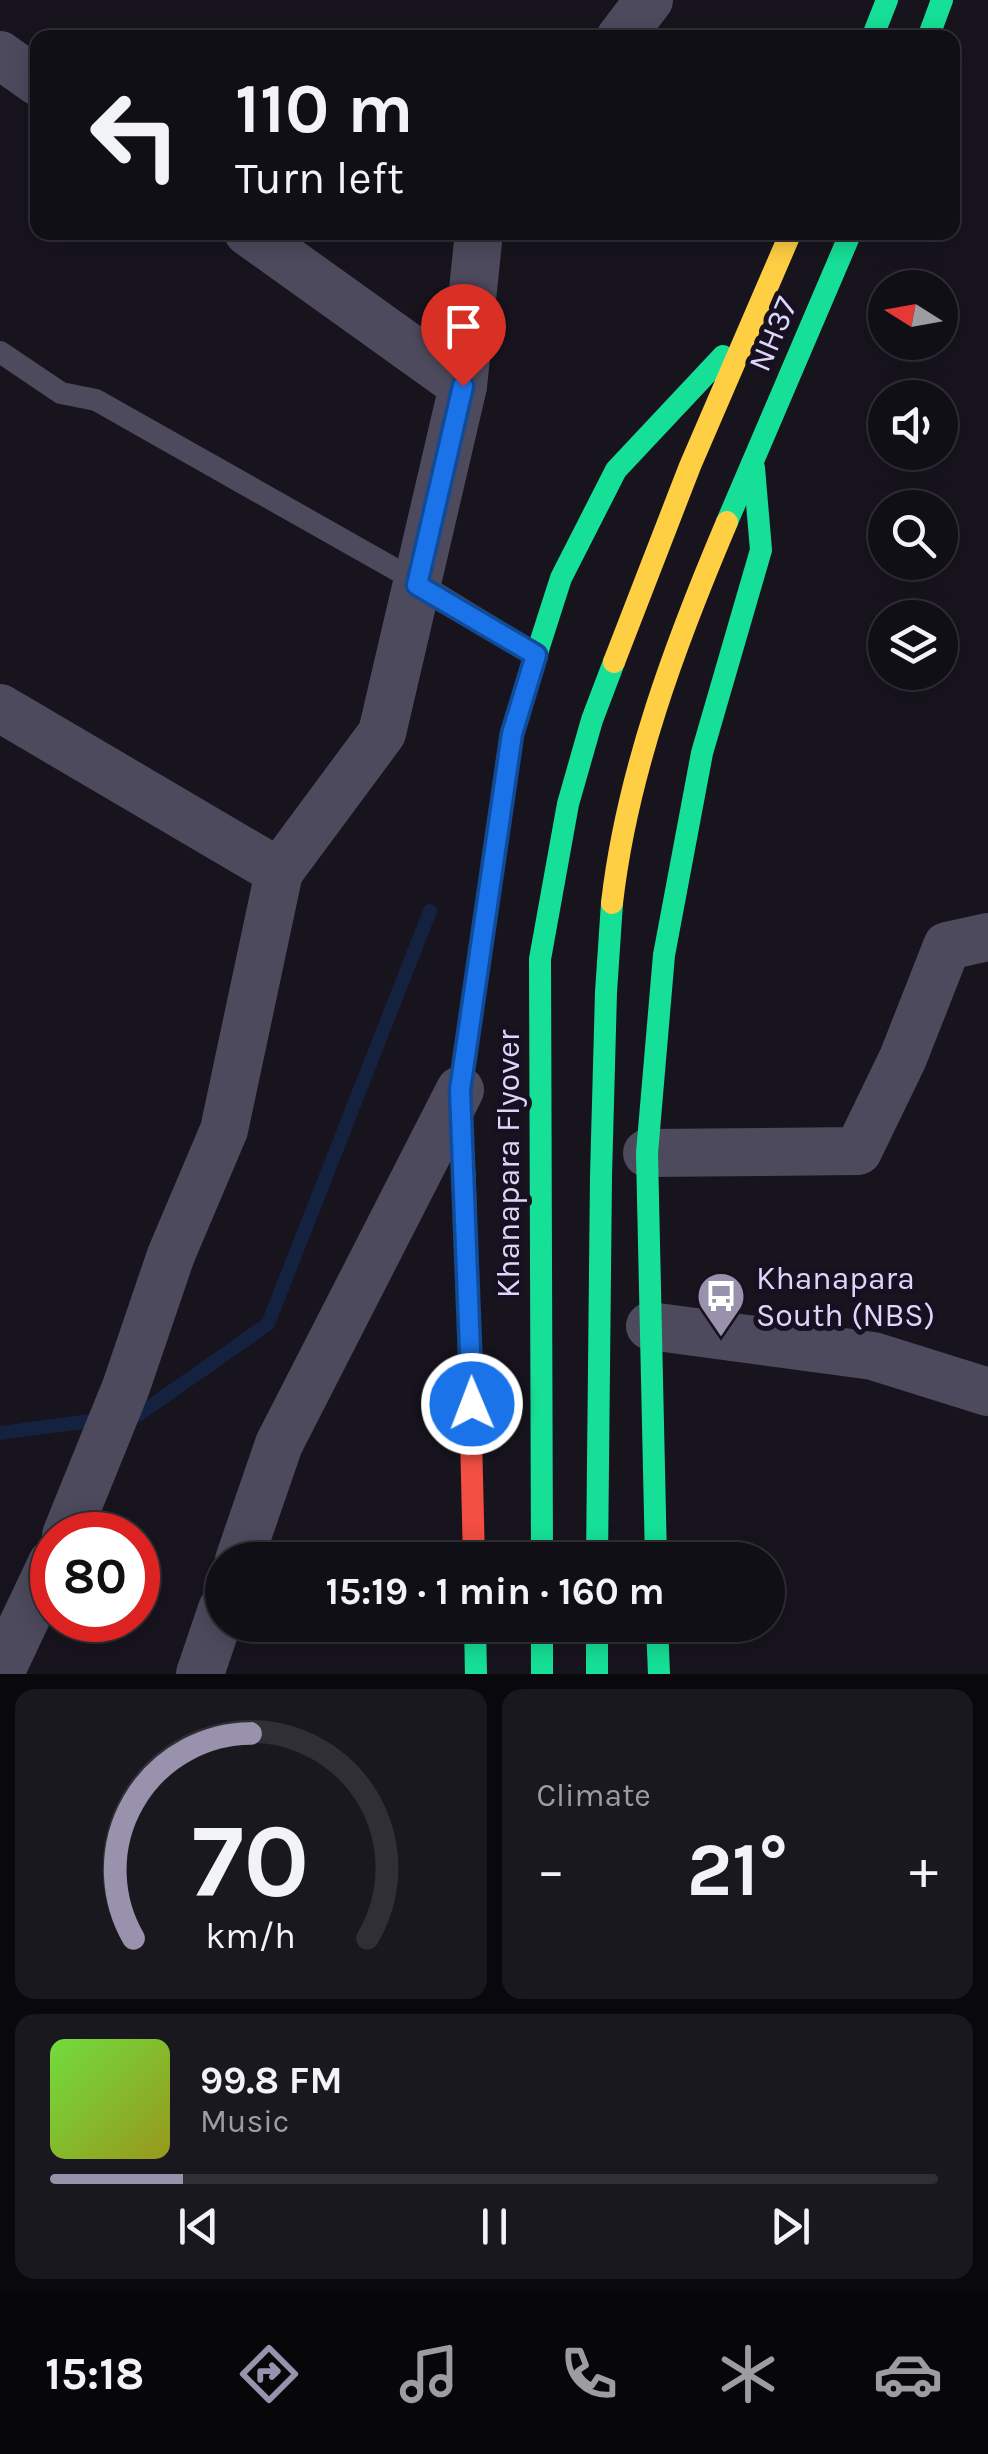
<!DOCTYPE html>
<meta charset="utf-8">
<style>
body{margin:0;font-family:Karla,sans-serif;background:#1a181f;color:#f1f3f6;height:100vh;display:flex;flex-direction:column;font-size:38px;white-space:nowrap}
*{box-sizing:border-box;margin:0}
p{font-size:32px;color:#9c9ca1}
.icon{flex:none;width:55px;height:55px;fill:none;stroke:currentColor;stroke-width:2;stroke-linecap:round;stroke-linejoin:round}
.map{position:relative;height:1674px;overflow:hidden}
.details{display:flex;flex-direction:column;gap:15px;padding:15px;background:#09080c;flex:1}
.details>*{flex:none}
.hud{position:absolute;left:30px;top:30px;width:930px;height:210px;border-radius:20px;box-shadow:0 5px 25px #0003,0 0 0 2px #302f35;background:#110f16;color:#f1f3f6;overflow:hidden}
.needle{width:65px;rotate:281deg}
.buttons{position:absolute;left:868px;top:270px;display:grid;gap:20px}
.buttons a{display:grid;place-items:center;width:90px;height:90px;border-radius:50%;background:#110f16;box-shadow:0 5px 25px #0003,0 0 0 2px #302f35;font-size:50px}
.speed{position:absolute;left:30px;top:1512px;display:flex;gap:20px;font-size:50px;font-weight:700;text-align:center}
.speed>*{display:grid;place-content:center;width:130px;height:130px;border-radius:50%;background:#110f16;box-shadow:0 5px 25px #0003,0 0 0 2px #302f35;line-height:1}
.speed .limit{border:15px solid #d22;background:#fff;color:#111}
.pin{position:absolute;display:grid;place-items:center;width:85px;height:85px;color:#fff;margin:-102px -42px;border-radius:50% 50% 50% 0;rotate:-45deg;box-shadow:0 0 10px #0007}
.pin .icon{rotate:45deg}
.me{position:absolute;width:110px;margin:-55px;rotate:359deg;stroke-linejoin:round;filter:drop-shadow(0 0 8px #0008)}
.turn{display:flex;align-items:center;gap:35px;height:210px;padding:0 40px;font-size:45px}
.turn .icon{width:130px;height:130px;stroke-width:2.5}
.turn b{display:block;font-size:70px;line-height:85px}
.big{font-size:75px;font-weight:700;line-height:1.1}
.details .widget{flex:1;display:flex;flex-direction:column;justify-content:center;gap:15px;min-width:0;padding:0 35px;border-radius:20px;background:#1a181f}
.details .dial{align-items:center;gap:0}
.dial svg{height:260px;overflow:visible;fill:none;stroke:#302f35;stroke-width:7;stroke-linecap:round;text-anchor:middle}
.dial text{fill:#f1f3f6;stroke:none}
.song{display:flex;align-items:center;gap:30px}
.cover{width:120px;height:120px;border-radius:15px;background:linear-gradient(135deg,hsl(100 70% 55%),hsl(60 70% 35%))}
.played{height:10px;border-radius:5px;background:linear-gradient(90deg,#9892ad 15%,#302f35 15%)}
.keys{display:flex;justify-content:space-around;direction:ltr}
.heat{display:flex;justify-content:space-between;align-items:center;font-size:55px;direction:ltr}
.details .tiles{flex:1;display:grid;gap:15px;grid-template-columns:1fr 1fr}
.widget:last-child{grid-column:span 2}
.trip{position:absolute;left:205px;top:1542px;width:580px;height:100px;border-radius:50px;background:#110f16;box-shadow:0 5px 25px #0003,0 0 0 2px #302f35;font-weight:700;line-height:100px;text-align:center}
.dock{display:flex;height:160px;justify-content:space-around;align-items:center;background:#070609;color:#9c9ca1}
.dock .icon{width:70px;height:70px}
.dock .current{color:#9892ad}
.dock b{font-size:45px;color:#f1f3f6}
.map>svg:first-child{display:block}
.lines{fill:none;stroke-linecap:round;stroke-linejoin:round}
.stream{stroke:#14213f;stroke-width:14}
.lane{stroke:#4d4a5d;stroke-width:22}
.street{stroke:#4d4a5d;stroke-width:48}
.fast{stroke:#16e098;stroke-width:22}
.slow{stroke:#ffcf43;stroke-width:22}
.jam{stroke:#f24e42;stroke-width:22}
.route-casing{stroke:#114b97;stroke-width:25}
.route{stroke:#1a73e8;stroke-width:18}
.labels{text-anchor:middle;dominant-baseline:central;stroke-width:10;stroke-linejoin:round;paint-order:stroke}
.street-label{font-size:32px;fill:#ddd6fa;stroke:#151121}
.poi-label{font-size:32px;fill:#ddd6fa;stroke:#151121;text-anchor:start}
</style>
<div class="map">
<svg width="988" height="1674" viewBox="0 0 988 1674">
<rect width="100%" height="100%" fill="#17141e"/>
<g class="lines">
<!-- stream -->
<g class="stream">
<polyline points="126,1416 138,1415 268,1324 430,911"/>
<polyline points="0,1433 105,1419"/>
</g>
<!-- lane -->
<polyline class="lane" points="0,352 61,393 96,400 416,581 537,655"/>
<!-- street -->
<g class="street">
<polyline points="620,38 649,0"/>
<polyline points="0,55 38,82"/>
<polyline points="463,386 479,232"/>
<polyline points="0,708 279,872 382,733 463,386 248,232"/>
<polyline points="647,1153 858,1151 903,1058 947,946 988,937"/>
<polyline points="650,1326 873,1356 988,1392"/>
<polyline points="66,1535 126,1387 171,1255 224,1130 279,872"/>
<polyline points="239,1560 279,1444 460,1090"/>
<polyline points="0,1673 52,1563"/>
<polyline points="200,1674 222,1609"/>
</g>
<!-- fast -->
<g class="fast">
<polyline points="872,38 887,0"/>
<polyline points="928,38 942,0"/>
<polyline points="727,522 851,232"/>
<polyline points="465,1188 460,1090 511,734 561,578 616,470 723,356"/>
<polyline points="542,1560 540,959 568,804 592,720 614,662"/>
<polyline points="597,1560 601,1176 606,992 612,903"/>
<polyline points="656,1560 647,1153 664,955 702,753 761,550 754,468"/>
<polyline points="475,1625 476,1674"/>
<polyline points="542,1625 542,1674"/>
<polyline points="597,1625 597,1674"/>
<polyline points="657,1625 659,1674"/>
</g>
<!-- slow -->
<g class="slow">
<polyline points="614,662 690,466 791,232"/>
<path d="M612 903C627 772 676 642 727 522"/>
</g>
<!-- jam -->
<polyline class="jam" points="465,1188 474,1560"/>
</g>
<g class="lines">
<!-- route casing -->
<g class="route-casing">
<polyline id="route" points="463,386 417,585 536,655 512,734 460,1090 472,1404"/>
</g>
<!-- route -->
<use href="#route" class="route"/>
</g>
<!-- icons -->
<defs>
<g id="bus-pin" transform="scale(2.5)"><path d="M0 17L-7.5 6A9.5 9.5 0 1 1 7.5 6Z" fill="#9892ad" stroke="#151121"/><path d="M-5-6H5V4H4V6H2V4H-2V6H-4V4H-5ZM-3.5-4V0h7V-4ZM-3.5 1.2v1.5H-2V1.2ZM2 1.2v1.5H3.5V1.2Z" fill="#fff"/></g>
</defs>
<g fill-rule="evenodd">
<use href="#bus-pin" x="721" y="1296"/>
</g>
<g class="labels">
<!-- street labels -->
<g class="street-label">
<text transform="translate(773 334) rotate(-67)">NH37</text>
<text transform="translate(508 1164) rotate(-90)">Khanapara Flyover</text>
</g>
<!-- poi labels -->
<g class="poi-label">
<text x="756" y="1278">Khanapara<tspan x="756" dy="37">South (NBS)</tspan></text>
</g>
</g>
</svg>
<div class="buttons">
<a><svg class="needle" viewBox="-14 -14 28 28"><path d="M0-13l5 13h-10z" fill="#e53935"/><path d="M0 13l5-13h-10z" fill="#9c9ca1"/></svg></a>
<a><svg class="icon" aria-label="sound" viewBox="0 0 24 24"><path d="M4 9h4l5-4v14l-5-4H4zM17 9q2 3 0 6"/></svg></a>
<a><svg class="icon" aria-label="search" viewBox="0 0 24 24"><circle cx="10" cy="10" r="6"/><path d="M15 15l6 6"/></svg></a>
<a><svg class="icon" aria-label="layers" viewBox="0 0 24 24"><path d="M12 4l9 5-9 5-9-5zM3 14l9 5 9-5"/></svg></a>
</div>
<div class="speed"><div class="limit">80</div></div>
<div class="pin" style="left:463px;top:386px;background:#d93025"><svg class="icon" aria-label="arrive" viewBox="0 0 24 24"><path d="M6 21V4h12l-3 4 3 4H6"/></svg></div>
<svg class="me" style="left:472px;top:1404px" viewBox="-20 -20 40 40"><circle r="17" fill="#1a73e8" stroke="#fff" stroke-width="3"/><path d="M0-11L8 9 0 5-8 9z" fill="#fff"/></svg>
<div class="trip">15:19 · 1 min · 160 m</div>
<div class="hud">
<div class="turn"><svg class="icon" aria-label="left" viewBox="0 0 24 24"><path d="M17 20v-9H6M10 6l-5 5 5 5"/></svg><div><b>110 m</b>Turn left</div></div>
</div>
</div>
<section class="details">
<div class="tiles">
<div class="widget dial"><svg viewBox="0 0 100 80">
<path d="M14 69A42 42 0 1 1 86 69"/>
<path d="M14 69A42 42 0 0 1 50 6" stroke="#9892ad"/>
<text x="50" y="56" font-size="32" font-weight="700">70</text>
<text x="50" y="72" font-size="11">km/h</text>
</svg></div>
<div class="widget"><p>Climate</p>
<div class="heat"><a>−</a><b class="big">21°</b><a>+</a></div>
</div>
<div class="widget">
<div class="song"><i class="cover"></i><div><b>99.8 FM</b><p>Music</p></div></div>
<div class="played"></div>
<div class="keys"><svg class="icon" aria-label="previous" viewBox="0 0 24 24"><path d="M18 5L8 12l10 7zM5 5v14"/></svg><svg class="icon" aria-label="pause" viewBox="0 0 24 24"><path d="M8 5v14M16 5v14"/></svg><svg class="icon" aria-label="next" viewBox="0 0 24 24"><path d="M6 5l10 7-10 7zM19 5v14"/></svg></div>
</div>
</div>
</section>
<nav class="dock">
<b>15:18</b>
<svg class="icon current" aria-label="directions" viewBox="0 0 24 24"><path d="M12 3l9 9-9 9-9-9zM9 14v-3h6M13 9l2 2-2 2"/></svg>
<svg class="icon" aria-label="music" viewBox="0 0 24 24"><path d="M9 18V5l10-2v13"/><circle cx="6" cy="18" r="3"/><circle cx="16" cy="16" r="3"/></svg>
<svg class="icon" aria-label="phone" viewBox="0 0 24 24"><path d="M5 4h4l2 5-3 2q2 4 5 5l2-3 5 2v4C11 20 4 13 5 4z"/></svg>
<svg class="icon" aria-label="climate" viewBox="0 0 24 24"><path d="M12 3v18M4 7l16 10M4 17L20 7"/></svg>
<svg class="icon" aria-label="car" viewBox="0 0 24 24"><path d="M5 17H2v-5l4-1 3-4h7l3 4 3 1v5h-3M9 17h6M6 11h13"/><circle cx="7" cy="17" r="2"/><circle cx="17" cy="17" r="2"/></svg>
</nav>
